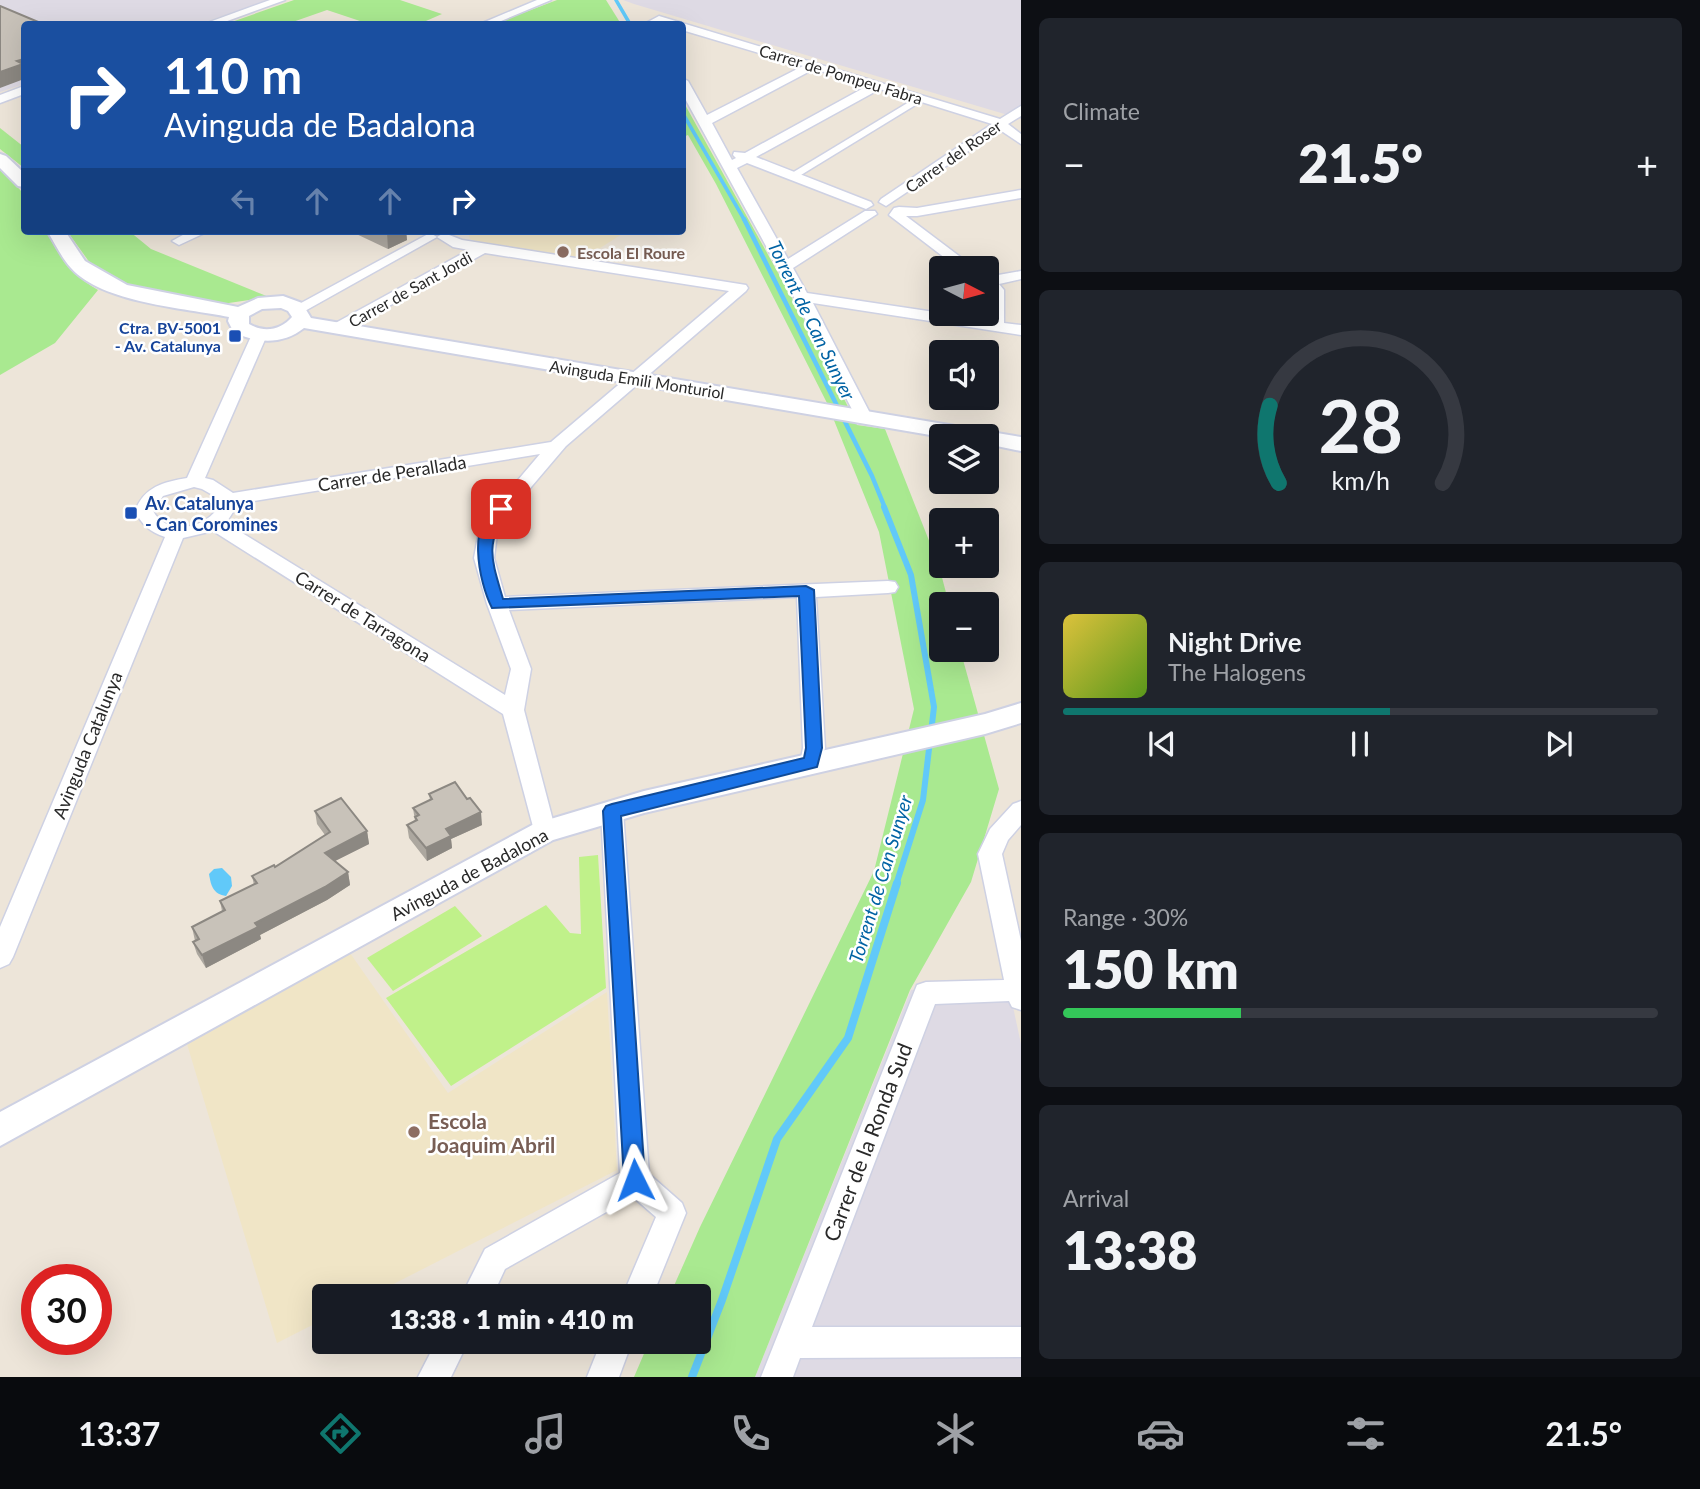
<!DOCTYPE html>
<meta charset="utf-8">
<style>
body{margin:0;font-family:Lato,sans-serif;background:#20242c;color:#f1f3f6;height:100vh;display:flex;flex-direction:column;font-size:26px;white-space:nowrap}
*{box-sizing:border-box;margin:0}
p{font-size:23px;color:#9ea1a6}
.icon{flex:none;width:38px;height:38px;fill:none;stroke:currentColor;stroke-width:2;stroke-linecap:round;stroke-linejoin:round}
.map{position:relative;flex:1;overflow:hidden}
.panel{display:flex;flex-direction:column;gap:18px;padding:18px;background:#0d0f14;width:679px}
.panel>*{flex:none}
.banner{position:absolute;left:21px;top:21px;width:665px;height:214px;border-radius:7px;box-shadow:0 7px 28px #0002;background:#1a4fa0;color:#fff;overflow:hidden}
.needle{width:46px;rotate:96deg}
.buttons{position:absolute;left:929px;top:256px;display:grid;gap:14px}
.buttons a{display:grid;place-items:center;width:70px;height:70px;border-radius:7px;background:#171b24;box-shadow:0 7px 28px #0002;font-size:35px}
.speed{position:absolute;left:21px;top:1264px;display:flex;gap:14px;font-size:35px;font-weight:700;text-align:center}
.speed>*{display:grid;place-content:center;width:91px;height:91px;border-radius:50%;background:#171b24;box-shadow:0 7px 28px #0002;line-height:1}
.speed .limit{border:10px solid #d22;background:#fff;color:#111}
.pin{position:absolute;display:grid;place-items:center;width:60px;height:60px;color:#fff;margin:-30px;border-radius:14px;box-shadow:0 4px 10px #0006}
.me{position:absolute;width:77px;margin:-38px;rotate:357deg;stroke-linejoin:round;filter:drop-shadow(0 0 5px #0008)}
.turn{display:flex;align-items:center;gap:24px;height:147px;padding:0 28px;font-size:32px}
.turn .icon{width:91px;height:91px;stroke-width:2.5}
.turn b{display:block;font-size:49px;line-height:60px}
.lanes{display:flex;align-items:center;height:66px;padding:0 28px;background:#0003;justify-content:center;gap:35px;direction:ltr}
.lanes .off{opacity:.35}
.big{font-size:52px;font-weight:800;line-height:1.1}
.panel .card{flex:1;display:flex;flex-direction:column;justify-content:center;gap:10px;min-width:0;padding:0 24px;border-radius:10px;background:#20242c}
.panel .dial{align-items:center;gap:0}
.dial svg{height:182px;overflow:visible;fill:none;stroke:#363941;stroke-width:7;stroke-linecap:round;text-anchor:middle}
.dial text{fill:#f1f3f6;stroke:none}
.song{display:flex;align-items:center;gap:21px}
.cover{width:84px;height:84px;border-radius:10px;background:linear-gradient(135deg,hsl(50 70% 55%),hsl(90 70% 35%))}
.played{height:7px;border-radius:4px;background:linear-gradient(90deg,#0f766e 55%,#363941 55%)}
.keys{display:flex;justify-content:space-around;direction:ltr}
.heat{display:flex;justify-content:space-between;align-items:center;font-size:38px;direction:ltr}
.charge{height:10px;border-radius:5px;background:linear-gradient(90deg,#34c759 30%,#363941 0)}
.trip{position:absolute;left:312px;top:1284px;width:399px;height:70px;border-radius:7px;background:#171b24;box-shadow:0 7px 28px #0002;font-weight:800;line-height:70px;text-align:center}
.menu{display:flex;height:112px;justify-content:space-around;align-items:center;background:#090b0e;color:#9ea1a6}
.menu .icon{width:49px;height:49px}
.menu .current{color:#0f766e}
.menu b{font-size:32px;color:#f1f3f6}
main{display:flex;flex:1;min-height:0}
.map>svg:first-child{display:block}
.industrial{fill:#dedae4}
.education{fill:#f0e5c6}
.green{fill:#a9e990}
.pitch{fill:#c0f18a}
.water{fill:#61c9f9}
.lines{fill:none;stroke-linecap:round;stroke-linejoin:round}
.stream-far3{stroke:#61c9f9;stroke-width:3.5}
.stream-far2{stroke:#61c9f9;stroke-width:4.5}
.stream-far1{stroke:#61c9f9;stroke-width:6}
.stream{stroke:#61c9f9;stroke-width:8}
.pedestrian-casing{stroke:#ced1e3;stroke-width:3}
.minor-casing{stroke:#ced1e3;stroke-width:3}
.tertiary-casing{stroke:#ced1e3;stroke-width:4}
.pedestrian{fill:#fff;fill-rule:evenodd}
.minor{fill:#fff;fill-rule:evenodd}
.tertiary{fill:#fff;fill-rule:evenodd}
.wall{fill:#aca79f}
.shaded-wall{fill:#8c8882}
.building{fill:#c8c2b9;stroke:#8c8882;stroke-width:2}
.route{fill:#1a73e8;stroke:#114b97;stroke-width:2}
.education-dot{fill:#8d6e63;stroke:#fff;stroke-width:2.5}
.transit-dot{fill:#1a4fb4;stroke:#fff;stroke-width:2.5}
.labels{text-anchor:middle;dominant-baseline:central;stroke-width:5;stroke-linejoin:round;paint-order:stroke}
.far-street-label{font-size:16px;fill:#292929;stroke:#fff}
.far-education-label{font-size:16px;font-weight:bold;fill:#785e54;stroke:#fff;text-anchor:start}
.far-transit-label{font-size:16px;font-weight:bold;fill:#164399;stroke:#fff;text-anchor:end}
.street-label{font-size:18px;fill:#292929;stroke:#fff}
.transit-label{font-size:18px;font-weight:bold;fill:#164399;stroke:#fff;text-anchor:start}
.water-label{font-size:19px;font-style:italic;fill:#0163a4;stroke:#fff}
.near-education-label{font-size:21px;font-weight:bold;fill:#785e54;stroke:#fff;text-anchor:start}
.near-street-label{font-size:21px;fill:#292929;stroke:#fff}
</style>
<main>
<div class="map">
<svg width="1021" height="1377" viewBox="0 0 1021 1377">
<rect width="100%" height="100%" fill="#ede5d9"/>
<!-- industrial -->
<g class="industrial">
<polygon points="0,0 270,0 198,24 24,24 24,84 0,92"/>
<polygon points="623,0 1021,0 1021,119 634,4"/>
<polygon points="1007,979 1021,1044 1021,1377 755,1377 911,990"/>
</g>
<!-- education -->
<g class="education">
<polygon points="468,231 627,231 581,260 484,244 470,239"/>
<polygon points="350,953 448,1093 607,992 617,1170 368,1297 324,1297 324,1319 277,1343 187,1044"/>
</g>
<!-- green -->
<g class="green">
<polygon points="294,0 400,0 442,14 419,24 369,24 327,10 287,24 226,24"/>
<polygon points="557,0 606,0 621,24 494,24"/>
<polygon points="683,101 813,336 857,425 885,429 939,566 949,604 942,604 942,649 960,649 999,789 971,882 910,990 755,1377 634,1377 649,1342 698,1342 698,1297 669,1297 700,1227 874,871 914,709 879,532 827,403 716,184 688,135 683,137"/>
<polygon points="0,128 24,147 24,168 0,149"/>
<path d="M0 169 24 194V231H46C59 256 73 276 98 290L55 343 0 375Z"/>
<polygon points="67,231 129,231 151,249 269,297 222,304 112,281 90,263"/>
</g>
<!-- pitch -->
<g class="pitch">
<polygon points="598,855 606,988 451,1086 386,998 546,905 570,933 581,934 579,857"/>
<polygon points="455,906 482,936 393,991 367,958"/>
</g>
<!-- water -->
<path class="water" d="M222 868 231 877 232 886 226 896C213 894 211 886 209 874L214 869Z"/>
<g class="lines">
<!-- stream-far3 -->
<g class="stream-far3">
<polyline points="616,0 630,24"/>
<polyline points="682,112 745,221"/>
</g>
<!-- stream-far2 -->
<polyline class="stream-far2" points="744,219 872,476 885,508"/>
<!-- stream-far1 -->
<polyline class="stream-far1" points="884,507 911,575 934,707 923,800 896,885"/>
<!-- stream -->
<polyline class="stream" points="692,1377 722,1300 777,1139 848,1038 897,883"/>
<!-- pedestrian casing -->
<g class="pedestrian-casing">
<polygon id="pedestrian" points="919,96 922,97 922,101 796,178 787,176"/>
</g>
<!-- minor casing -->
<g class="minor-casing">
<g id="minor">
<polygon points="270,0 285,0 219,24 204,24"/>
<polygon points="537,0 551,0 494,24 480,24"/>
<path d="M659 16 1000 119 1021 106V116L1008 124 1021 134V144L1000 130 886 206 879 202 881 199 992 124 880 89 756 157 871 202 873 205 866 209 747 163 737 168 788 259 865 211H875L877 214 793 268 807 293 988 320 987 277 1021 271V279L999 284 1004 290V323L1021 325V335L813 303 872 417 870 421H858L794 297 682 93V78L688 81 707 115 803 66 682 30V24H644ZM814 69 869 85 745 153 734 152 733 155 736 158 732 160 712 123Z"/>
<polygon points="24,86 24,94 0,103 0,95"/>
<polygon points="1021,190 1021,198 917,216 906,216 975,268 958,268 889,215 894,208 899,207 917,208"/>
<polygon points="190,231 209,231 179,245 172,241"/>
<path d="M430 233 437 237 444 233 462 240 746 285 748 288 746 291 566 446 498 526 494 558 505 597 888 581 895 582 898 587 895 592 888 593 816 597 825 748 819 769 811 771 803 769 800 763 803 748 797 597 509 610 531 669 524 710 556 832 552 838 544 841 536 838 503 714 213 531 183 538 13 957 9 964 0 968V927L165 537C150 532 142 525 135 511 144 487 163 482 187 478L253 332 259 330 267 335 205 478 213 480 233 493 551 442 729 291 485 253 342 332H330L328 329 330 326 469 250 453 247 437 237 303 312 298 314 290 309ZM540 454 480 525 474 558 487 604 511 669 505 695 226 523 235 509V504ZM194 487 202 489 216 497 217 509C203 529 167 536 153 511L163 496Z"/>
<polygon points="1021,801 1021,825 1008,840 1002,854 1021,941 1021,1010 1012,1007 1009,1001 935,1004 812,1327 1021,1327 1021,1357 800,1358 793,1377 761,1377 917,985 926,982 1004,980 978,854 990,829 1013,804"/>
<polygon points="612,802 620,805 623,811 649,1174 682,1203 686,1213 652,1297 622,1297 656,1217 633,1197 505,1269 492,1297 461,1297 485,1249 620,1173 601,811 604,805"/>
<polygon points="436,1342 468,1342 451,1377 418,1377"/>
<polygon points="601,1342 632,1342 619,1377 587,1377"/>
</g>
</g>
<!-- tertiary casing -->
<g class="tertiary-casing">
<g id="tertiary">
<polygon points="0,154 6,156 24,173 24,187 18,186 0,168"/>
<path d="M47 231H65L85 261 127 285 238 307 258 298 283 296 302 303 311 318 1021 437V451L987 444V436L942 437 304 328C283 345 255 344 233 331L228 321 229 317C185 308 102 303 71 268 61 257 55 243 47 231ZM281 308 288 311 292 317C281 330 264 333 249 324V316L262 309Z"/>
<polygon points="1021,703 1021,723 985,734 644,813 553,840 0,1146 0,1112 534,824 644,791 985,714"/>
</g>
</g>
<!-- pedestrian -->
<use href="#pedestrian" class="pedestrian"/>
<!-- minor -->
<use href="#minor" class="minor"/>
<!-- tertiary -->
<use href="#tertiary" class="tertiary"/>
</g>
<!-- wall -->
<g class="wall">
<polygon points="350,231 406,231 407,240 388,249"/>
<polygon points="429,794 482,825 451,839 452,848 427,861 409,838 407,825 415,821 413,808 430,800"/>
<polygon points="315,811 367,831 369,844 335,861 348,872 350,885 327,900 260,935 261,939 206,968 197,954 193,942 195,941 192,927 222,911 220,901 254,885 252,876 275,867 325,835 317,824"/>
</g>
<!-- shaded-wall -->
<g class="shaded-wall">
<polygon points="24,59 24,79 0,88 0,72 17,61"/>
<polygon points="389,231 406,231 407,240 388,249 387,232"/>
<polygon points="481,812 482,825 451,839 452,848 427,861 426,848 446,829"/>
<polygon points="367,831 369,844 327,865 325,853"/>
<polygon points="348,872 350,885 327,900 260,935 261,939 206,968 202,955 255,923"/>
</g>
<!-- building -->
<g class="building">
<polygon points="0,6 43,24 24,24 24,59 17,61 23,64 0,72"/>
<polygon points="455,782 467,799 470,798 481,812 446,829 451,836 426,848 407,825 417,820 415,817 419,815 413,808 432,799 429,794"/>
<polygon points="341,798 367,831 325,853 348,872 325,887 255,923 258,927 202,955 193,942 199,939 192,927 225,910 220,901 257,883 252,876 274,865 275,867 330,832 315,811"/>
</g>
<!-- route -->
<path class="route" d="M501 505 508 509C484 544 492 561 503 599L806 586 814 590 822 748 817 767 621 816 645 1180 642 1188 635 1191 627 1188 624 1180 603 811 606 806 612 804 804 758 806 748 799 596 492 608C479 583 465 517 501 505Z"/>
<!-- markers -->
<g class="education-dot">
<circle cx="563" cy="252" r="7"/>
<circle cx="414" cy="1132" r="7"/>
</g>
<g class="transit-dot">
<rect x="228" y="329" width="14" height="14" rx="3.5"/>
<rect x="124" y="506" width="14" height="14" rx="3.5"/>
</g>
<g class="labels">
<!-- far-street labels -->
<g class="far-street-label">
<text transform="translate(841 74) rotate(17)">Carrer de Pompeu Fabra</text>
<text transform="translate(953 156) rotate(-35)">Carrer del Roser</text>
<text transform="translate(410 289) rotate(-29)">Carrer de Sant Jordi</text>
<text transform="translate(637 379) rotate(9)">Avinguda Emili Monturiol</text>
</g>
<!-- far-education labels -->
<g class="far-education-label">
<text x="577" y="252">Escola El Roure</text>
</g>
<!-- far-transit labels -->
<g class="far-transit-label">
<text x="221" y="327">Ctra. BV-5001<tspan x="221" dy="18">- Av. Catalunya</tspan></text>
</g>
<!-- street labels -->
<g class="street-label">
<text transform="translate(392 473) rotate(-9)">Carrer de Perallada</text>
<text transform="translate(363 616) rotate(32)">Carrer de Tarragona</text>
<text transform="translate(87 745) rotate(-68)">Avinguda Catalunya</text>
<text transform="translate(469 874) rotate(-28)">Avinguda de Badalona</text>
</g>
<!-- transit labels -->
<g class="transit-label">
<text x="145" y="503">Av. Catalunya<tspan x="145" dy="21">- Can Coromines</tspan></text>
</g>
<!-- water labels -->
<g class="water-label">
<text transform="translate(812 320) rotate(64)">Torrent de Can Sunyer</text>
<text transform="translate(880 879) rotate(-73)">Torrent de Can Sunyer</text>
</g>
<!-- near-education labels -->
<g class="near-education-label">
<text x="428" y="1120">Escola<tspan x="428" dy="24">Joaquim Abril</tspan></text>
</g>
<!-- near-street labels -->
<g class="near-street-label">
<text transform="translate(867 1142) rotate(-69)">Carrer de la Ronda Sud</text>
</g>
</g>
</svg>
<div class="buttons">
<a><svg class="needle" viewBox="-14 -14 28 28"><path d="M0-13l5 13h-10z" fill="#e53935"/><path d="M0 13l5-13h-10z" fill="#9ea1a6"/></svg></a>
<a><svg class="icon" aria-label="sound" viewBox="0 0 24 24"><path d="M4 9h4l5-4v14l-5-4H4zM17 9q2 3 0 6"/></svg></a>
<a><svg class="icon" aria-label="layers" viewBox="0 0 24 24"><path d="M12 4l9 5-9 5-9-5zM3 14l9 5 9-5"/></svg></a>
<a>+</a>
<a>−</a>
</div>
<div class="speed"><div class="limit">30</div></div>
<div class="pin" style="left:501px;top:509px;background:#d93025"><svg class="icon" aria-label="arrive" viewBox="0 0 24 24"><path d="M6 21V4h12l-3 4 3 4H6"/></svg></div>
<svg class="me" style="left:635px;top:1180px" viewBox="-20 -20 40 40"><path d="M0-17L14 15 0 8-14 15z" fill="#1a73e8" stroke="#fff" stroke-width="4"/></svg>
<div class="trip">13:38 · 1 min · 410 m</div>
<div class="banner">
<div class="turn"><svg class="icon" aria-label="right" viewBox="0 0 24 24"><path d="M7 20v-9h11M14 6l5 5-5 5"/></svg><div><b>110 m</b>Avinguda de Badalona</div></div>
<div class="lanes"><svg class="icon off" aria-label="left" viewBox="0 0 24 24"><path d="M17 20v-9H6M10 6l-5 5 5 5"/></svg><svg class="icon off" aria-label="ahead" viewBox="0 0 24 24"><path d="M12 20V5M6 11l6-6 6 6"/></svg><svg class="icon off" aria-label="ahead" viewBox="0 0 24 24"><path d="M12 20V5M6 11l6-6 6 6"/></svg><svg class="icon" aria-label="right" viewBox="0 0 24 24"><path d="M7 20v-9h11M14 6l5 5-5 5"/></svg></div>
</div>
</div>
<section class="panel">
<div class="card"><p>Climate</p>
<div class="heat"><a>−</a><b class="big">21.5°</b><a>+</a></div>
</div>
<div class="card dial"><svg viewBox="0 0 100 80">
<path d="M14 69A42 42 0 1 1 86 69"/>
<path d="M14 69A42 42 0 0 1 10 35" stroke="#0f766e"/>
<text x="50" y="56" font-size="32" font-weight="700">28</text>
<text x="50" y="72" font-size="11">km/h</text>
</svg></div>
<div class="card">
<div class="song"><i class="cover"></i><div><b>Night Drive</b><p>The Halogens</p></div></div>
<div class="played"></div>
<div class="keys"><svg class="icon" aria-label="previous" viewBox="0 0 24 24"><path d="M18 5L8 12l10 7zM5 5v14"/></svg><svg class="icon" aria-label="pause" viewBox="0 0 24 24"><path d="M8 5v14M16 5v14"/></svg><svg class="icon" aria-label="next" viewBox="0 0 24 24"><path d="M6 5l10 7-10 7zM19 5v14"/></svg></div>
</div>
<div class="card"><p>Range · 30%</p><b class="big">150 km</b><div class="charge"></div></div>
<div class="card"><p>Arrival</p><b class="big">13:38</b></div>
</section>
</main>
<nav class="menu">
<b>13:37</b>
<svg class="icon current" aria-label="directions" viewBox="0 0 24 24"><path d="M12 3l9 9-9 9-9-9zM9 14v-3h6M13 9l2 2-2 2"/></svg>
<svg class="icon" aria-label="music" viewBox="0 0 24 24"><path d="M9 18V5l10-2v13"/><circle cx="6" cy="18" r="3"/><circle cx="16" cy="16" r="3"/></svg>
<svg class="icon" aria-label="phone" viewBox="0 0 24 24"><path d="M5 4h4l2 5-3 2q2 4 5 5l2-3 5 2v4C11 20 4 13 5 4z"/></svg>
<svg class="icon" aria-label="climate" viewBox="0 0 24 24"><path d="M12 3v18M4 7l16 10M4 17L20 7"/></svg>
<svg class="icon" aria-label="car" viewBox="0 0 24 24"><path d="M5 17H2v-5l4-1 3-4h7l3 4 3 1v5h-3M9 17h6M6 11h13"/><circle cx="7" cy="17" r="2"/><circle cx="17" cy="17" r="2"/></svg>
<svg class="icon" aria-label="filters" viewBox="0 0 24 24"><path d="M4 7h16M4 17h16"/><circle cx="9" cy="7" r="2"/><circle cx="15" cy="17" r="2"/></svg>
<b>21.5°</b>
</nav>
